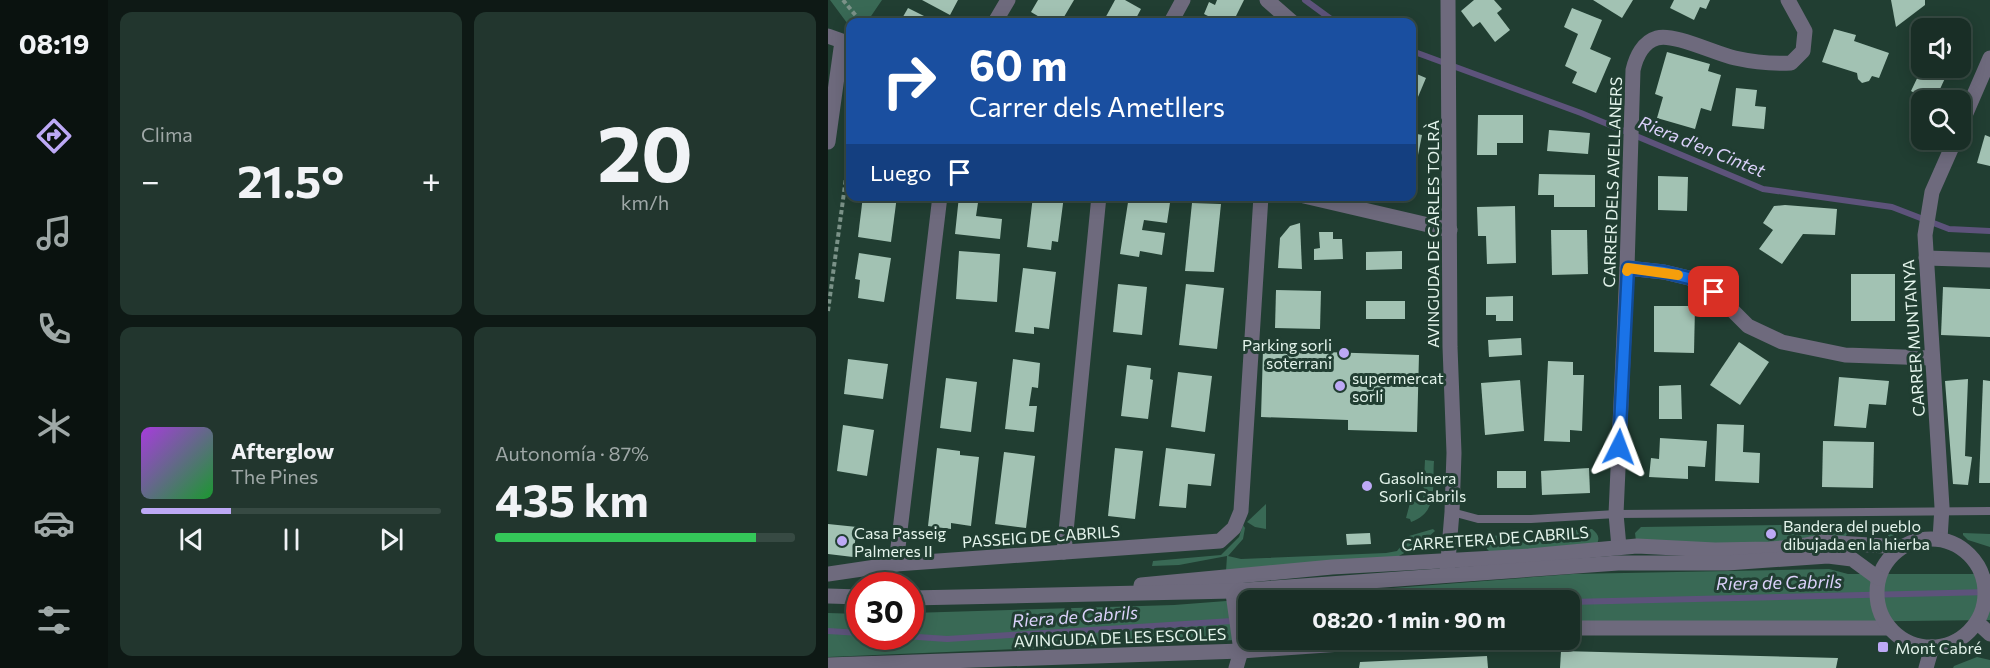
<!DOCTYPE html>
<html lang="es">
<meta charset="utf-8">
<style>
body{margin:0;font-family:Commissioner,sans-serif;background:#22362e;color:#f1f3f6;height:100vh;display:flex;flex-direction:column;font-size:22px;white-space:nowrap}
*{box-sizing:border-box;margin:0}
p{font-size:20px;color:#9fa8a7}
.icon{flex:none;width:33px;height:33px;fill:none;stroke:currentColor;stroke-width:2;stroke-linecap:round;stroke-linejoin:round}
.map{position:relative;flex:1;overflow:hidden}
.panel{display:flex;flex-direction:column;gap:12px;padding:12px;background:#0e1915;width:720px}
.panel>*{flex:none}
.banner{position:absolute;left:18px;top:18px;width:570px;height:183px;border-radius:12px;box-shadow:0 3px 15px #0003,0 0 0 2px #374a43;background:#1a4fa0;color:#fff;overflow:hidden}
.fabs{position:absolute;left:1083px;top:18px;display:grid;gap:12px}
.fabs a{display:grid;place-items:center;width:60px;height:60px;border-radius:12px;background:#192e26;box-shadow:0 3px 15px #0003,0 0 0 2px #374a43;font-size:30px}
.speed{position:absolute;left:18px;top:572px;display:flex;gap:12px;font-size:30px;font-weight:700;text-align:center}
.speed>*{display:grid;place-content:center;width:78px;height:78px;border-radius:50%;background:#192e26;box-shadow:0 3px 15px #0003,0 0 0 2px #374a43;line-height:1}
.speed .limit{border:9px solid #d22;background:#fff;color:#111}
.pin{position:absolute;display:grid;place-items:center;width:51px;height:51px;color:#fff;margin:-26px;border-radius:12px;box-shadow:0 3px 9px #0006}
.me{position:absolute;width:66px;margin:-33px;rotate:3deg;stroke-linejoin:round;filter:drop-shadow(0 0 4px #0008)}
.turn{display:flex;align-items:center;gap:21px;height:126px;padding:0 24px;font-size:27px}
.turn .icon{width:78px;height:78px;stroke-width:2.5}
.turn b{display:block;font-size:42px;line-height:51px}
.then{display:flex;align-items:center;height:57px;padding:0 24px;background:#0003;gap:12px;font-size:22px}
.big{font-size:45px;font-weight:700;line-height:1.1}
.panel .tile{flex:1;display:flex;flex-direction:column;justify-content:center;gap:9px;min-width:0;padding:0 21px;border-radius:12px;background:#22362e}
.panel .dial{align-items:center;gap:0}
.dial b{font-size:78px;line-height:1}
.song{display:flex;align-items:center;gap:18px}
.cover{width:72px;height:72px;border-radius:9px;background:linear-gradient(135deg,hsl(280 70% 55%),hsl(130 70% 35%))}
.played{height:6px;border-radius:3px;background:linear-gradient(90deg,#bda9f5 30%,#374a43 30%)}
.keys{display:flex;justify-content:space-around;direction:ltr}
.heat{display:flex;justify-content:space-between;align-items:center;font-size:33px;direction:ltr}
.charge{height:9px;border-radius:4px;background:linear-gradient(90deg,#34c759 87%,#374a43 0)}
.panel .tiles{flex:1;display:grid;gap:12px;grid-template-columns:repeat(2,1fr)}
.trip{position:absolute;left:410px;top:590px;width:342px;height:60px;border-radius:12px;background:#192e26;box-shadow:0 3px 15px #0003,0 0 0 2px #374a43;font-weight:700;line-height:60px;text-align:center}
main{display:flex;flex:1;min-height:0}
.menu{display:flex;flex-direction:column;width:108px;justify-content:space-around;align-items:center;background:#0a120f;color:#9fa8a7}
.menu .icon{width:42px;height:42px}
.menu .selected{color:#bda9f5}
.menu b{font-size:27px;color:#f1f3f6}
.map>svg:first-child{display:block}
.green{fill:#396955}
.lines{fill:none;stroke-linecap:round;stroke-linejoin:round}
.stream{stroke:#5d537b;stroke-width:6}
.building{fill:#a2c2b3}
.path{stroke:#7b9288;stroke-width:4;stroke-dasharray:4.5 3;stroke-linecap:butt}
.service{stroke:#6e6a7d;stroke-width:8}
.minor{stroke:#6e6a7d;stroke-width:15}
.tertiary{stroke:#6e6a7d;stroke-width:15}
.route-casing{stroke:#114b97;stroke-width:15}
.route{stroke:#1a73e8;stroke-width:10}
.slow{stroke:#f59e0b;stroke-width:10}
.poi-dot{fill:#bda9f5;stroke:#213e32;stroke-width:2}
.labels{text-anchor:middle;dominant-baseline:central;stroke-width:6;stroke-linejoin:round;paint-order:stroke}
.street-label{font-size:16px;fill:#e4f4ec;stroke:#213e32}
.poi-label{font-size:16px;fill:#e4f4ec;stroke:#213e32;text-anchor:start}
.water-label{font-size:18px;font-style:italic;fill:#dbd1fa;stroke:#213e32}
</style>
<main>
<nav class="menu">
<b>08:19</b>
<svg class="icon selected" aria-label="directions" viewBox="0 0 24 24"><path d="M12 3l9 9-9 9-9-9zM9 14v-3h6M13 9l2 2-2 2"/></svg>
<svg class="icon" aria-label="music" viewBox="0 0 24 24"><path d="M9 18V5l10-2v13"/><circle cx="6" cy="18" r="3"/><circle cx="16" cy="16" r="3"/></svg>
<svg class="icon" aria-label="phone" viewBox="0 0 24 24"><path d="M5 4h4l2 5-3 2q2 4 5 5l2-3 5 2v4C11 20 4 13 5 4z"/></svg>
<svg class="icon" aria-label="climate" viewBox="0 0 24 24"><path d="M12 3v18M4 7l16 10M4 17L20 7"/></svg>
<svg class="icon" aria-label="car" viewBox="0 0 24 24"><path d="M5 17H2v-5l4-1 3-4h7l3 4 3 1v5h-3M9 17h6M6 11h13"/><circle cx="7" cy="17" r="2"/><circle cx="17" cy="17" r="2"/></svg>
<svg class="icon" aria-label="filters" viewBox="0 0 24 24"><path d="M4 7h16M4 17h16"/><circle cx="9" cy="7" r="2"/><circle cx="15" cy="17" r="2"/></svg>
</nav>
<section class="panel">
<div class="tiles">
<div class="tile"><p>Clima</p>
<div class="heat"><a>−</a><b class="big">21.5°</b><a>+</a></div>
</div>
<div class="tile dial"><b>20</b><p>km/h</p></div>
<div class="tile">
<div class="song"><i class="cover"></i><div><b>Afterglow</b><p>The Pines</p></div></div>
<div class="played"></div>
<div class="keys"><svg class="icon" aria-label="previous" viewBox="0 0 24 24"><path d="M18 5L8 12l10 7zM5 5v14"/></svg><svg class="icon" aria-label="pause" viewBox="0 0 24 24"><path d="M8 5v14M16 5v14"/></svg><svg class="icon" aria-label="next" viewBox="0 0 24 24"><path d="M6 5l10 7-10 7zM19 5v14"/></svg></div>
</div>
<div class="tile"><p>Autonomía · 87%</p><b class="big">435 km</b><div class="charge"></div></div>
</div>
</section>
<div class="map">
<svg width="1162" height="668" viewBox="0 0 1162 668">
<rect width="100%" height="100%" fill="#213e32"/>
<!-- green -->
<g class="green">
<polygon points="2,0 54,0 39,22 22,22 22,27"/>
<path d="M597 460 606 461C604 486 611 512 583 522L582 519 578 518 582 503 595 499Z"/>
<polygon points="438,504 438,529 427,527 419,522"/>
<polygon points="415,525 417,528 415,539 400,556 413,559 558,553 569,551 581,536 605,529 607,531 591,545 569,557 398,571 399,556 351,565 324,566 325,561 393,555 411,537"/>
<polygon points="955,525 993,535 996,526 1022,526 1018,536 918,545 808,541 807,533 813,527"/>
<polygon points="1060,527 1061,527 1091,528 1060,537"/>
<path d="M764 529C770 534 772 537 769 544L663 553 659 549 658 544 664 536 686 534 689 544 731 531Z"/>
<polygon points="1135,533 1162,534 1162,547 1140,540 1135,535"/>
<polygon points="1001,569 1020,574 1162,574 1162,620 741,625 741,600 420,600 420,639 432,639 0,657 0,613 31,614 32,636 82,636 83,613 346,605 745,574"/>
<polygon points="1149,657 1162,660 1162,668 1125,668 1126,666"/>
</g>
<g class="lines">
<!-- stream -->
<g class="stream">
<polyline points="477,0 507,22"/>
<polyline points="584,51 753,113 935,189 1064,207 1121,229 1162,231"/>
<polyline points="741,602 1162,592"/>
<polyline points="0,631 32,633"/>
<polyline points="76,636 119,639 420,620"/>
</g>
</g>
<!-- building -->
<g class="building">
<polygon points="94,0 130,0 122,15"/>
<polygon points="210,0 246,0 233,22 220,22 203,12"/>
<polygon points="287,0 297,0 313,9 306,22 275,22"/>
<polygon points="389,0 416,0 405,22 379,22 382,17 376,14 381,2 387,5"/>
<polygon points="646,0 666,0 674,9 669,13 682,30 667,42 652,22 645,27 633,11"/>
<polygon points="765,0 805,0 794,18"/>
<polygon points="846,0 882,0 878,9 872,7 866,20 842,8"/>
<polygon points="1063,0 1097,0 1097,5 1068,27"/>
<polygon points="80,8 108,22 72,22"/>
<polygon points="744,8 774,20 762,49 783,58 768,93 744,83 749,72 737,66 750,34 736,27"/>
<polygon points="1006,29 1028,35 1026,41 1061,53 1051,78 1044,76 1041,81 1034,83 1030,79 1029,73 994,62"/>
<polygon points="839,52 882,64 880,71 893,75 883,111 873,108 867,129 829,118 835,97 827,94"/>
<polygon points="1094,68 1108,68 1107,71 1118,76 1107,100 1099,100 1083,91"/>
<polygon points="584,72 598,78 587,104 584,102"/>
<polygon points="908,88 929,90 927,106 938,107 936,129 904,126"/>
<polygon points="650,115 695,115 695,143 669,143 669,155 649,155"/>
<polygon points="721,130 762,133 760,154 719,151"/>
<polygon points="584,133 594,135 588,165 584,164"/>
<polygon points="1157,135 1162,137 1162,166 1149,163"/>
<polygon points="711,174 767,175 767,207 726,207 726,195 710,195"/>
<polygon points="830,176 860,177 859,211 830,210"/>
<polygon points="35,196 69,196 63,242 30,237"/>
<polygon points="131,196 151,196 148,216 174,219 172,239 127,234"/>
<polygon points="205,196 236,196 230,242 224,241 223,250 199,247"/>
<polygon points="301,196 343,196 339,223 316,220 314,230 337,233 334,255 312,251 311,257 292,254"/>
<polygon points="364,203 393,204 386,272 357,271"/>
<polygon points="957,205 1009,209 1007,235 975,234 954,264 931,249 945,230 935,223 946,206"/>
<polygon points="687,206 688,263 659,264 658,236 650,236 649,207"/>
<polygon points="472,223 474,269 450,268 452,238 462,226"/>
<polygon points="723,230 759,230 760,274 724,275"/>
<polygon points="491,232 505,232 505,239 514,239 515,259 486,260 486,249 492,248"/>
<polygon points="131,251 172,254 169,302 128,299"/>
<polygon points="574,251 574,269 538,270 538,252"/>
<polygon points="31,253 63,258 56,302 30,298 32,280 27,279"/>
<polygon points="195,268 228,272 221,329 206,327 206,334 187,332"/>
<rect x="1023" y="274" width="44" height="47"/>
<polygon points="290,284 319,287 314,335 285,332"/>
<polygon points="358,284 396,288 389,349 351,345"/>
<polygon points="1115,287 1162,289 1162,337 1113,335"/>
<polygon points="448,290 493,291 492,329 447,328"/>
<polygon points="685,296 685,321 668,321 668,315 658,315 658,297"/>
<rect x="538" y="301" width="39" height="18"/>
<polygon points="826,306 867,306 866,353 826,352"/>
<polygon points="693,338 694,355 661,357 660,340"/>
<polygon points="911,342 941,362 912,405 882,385"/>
<polygon points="435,350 591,355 589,432 520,430 520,420 433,417"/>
<polygon points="20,359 60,364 55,399 16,394"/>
<polygon points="185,359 212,363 210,388 204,387 201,406 209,406 206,432 177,429"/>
<polygon points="720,361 745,362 745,375 756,375 754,431 742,430 742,442 716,441"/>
<polygon points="299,365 323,368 322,379 325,380 320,419 293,416"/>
<polygon points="350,372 384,376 377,432 343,427"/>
<polygon points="1011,377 1061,381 1058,405 1041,404 1038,428 1006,426"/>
<polygon points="118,378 149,382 143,432 112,428"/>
<polygon points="1140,379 1137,456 1144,457 1140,485 1125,484 1117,381"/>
<polygon points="692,380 696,431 657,435 653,383"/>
<polygon points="1155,380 1162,381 1162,483 1151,483"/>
<polygon points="853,385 854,419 831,419 831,386"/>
<polygon points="889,424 916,425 915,452 932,453 931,483 887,481"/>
<polygon points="15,425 46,430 39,476 9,471"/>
<polygon points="832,438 879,441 877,467 860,466 860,479 821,477 823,458 831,459"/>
<polygon points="995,441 1046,442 1045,488 994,487"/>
<polygon points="109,448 132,451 132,455 151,457 143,526 123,523 123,529 100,526"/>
<polygon points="287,448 315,451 307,519 280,516"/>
<polygon points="338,448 387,454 383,486 360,484 358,508 331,506"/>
<polygon points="176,452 207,456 198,528 167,524"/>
<polygon points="761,468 762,493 714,495 713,471"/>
<rect x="669" y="471" width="29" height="17"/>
<polygon points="0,524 29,527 25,557 0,554"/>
<polygon points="542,533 543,544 519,545 518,534"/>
<polygon points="733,651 1010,658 1008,668 732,668"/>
<polygon points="659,656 660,668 531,668 532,662"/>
</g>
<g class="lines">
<!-- path -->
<g class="path">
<polyline points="15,0 33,22"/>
<polyline points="0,311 22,148"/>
</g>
<!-- service -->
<polyline class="service" points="624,512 650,519 703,519 788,514 1162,511"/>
<!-- minor -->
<g class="minor">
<polyline points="439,0 464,22"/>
<polyline points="167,22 180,0"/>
<polyline points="343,22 355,0"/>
<polyline points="0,36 14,41 0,142"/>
<polyline points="1132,127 1162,58"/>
<polyline points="476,196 622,230"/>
<polyline points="1098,258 1162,260"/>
<polyline points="799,268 836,272 861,278 886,292 920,326 954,342 1017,355 1103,358"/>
<polyline points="1112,539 1114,507 1097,235 1104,192 1127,140"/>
<path d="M791 547 788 514 799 268 805 70C808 57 815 42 829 38 846 33 888 54 907 58 925 62 944 64 963 63L975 51 977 31 960 0"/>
<polyline points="236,552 271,196"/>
<polyline points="68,564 112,196"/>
<polyline points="619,573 624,512 626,453 622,347 620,0"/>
<polyline points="0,574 68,564 392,541 406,528 413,511 433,196"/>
<polyline points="403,579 413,651 408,668"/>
<polyline points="1149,622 1162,634"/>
<polyline points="741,628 1061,628"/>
<polyline points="0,665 413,651 585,639"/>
</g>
<!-- tertiary -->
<g class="tertiary">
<circle cx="1103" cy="593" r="54"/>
<polyline points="313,585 504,567 701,556 809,546 887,550 942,549 968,547 992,542 1074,547"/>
<polyline points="0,596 32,597"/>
<polyline points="82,598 405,591 790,563 899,563 1000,556 1024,559 1050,578"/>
<polyline points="1098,668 1104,647"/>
</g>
</g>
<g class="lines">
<!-- route casing -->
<g class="route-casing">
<polyline id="route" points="791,447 800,268 836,272 861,278 886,292"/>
</g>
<!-- route -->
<use href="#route" class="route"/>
<!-- slow -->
<polyline class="slow" points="799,271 800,268 850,275"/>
</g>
<!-- markers -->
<g class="poi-dot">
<circle cx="516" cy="353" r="6"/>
<circle cx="512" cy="386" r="6"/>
<circle cx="539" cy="486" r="6"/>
<circle cx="943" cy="534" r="6"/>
<circle cx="14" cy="541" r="6"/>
<rect x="1049" y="641" width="12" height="12" rx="3"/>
</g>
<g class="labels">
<!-- street labels -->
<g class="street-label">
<text transform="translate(784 182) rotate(-88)">CARRER DELS AVELLANERS</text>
<text transform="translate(604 234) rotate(-90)">AVINGUDA DE CARLES TOLRÀ</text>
<text transform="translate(1085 338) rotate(-94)">CARRER MUNTANYA</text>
<text transform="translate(213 536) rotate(-4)">PASSEIG DE CABRILS</text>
<text transform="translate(667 538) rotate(-4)">CARRETERA DE CABRILS</text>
<text transform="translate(292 637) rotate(-2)">AVINGUDA DE LES ESCOLES</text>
</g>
<!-- poi labels -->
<g class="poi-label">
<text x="504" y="344" text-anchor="end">Parking sorli<tspan x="504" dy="18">soterrani</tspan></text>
<text x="524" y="377">supermercat<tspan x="524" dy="18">sorli</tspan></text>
<text x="551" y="477">Gasolinera<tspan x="551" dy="18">Sorli Cabrils</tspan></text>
<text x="955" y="525">Bandera del pueblo<tspan x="955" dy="18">dibujada en la hierba</tspan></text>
<text x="26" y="532">Casa Passeig<tspan x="26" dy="18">Palmeres II</tspan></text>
<text x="1067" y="647">Mont Cabré</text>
</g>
<!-- water labels -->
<g class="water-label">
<text transform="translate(874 146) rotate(22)">Riera d'en Cintet</text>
<text transform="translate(951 582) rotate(-1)">Riera de Cabrils</text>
<text transform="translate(247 616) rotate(-4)">Riera de Cabrils</text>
</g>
</g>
</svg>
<div class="fabs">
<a><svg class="icon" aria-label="sound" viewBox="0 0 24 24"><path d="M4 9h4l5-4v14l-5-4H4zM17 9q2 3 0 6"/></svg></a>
<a><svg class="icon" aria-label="search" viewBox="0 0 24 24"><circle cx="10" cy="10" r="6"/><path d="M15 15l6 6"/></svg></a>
</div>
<div class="speed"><div class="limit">30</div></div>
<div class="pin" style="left:886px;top:292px;background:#d93025"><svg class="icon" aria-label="arrive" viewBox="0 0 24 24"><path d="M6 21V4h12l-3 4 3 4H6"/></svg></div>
<svg class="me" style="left:791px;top:447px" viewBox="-20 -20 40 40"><path d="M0-17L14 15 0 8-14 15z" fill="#1a73e8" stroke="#fff" stroke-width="4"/></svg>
<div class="trip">08:20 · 1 min · 90 m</div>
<div class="banner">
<div class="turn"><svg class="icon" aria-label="right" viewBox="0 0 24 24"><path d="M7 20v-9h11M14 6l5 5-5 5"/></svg><div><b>60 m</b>Carrer dels Ametllers</div></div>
<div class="then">Luego<svg class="icon" aria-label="arrive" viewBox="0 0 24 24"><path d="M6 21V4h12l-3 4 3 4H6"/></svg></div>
</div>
</div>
</main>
